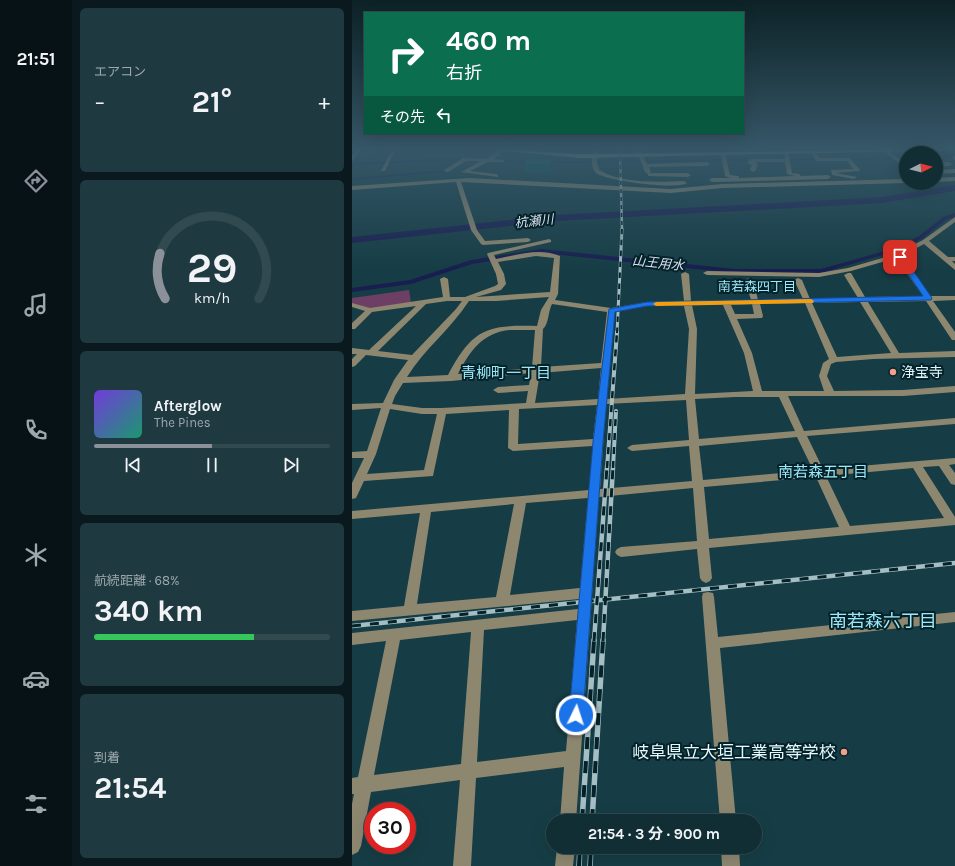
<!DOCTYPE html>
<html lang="ja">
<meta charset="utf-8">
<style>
body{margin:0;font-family:Karla,"Noto Sans JP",sans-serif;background:#1e3a40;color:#f1f3f6;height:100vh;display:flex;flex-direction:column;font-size:15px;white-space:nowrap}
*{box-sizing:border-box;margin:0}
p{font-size:13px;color:#9ca8ac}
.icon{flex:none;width:22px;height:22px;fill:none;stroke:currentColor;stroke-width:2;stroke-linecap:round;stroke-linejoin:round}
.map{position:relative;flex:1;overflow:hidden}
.drawer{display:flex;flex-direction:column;gap:8px;padding:8px;background:#09191d;width:280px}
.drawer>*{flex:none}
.hud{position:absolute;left:12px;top:12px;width:380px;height:122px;border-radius:0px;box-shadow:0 4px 16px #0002,0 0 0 1px #304a4f;background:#0b6e4f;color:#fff;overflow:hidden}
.needle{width:26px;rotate:84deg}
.tools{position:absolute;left:547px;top:146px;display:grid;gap:8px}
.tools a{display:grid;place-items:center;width:44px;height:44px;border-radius:50%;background:#102e34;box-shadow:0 4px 16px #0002,0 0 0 1px #304a4f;font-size:20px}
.speed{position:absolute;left:12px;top:802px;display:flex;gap:8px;font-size:20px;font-weight:700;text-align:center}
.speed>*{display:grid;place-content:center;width:52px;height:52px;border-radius:50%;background:#102e34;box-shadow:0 4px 16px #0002,0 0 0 1px #304a4f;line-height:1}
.speed .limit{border:6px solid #d22;background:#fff;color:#111}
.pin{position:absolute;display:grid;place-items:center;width:34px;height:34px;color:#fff;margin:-17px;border-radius:8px;box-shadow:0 2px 6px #0006}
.me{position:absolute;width:44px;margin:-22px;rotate:4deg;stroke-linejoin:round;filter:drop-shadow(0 0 3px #0008)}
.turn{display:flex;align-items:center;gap:14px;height:84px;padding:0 16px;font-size:18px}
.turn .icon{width:52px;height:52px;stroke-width:2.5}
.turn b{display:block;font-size:28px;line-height:34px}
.then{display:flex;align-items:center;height:38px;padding:0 16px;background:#0003;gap:8px;font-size:15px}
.big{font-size:30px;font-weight:700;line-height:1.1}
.drawer .tile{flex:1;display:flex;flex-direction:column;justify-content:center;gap:6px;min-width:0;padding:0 14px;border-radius:6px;background:#1e3a40}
.drawer .dial{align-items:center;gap:0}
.dial svg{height:104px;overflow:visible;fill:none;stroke:#304a4f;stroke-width:7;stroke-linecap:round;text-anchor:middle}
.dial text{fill:#f1f3f6;stroke:none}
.song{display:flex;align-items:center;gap:12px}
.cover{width:48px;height:48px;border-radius:6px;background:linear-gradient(135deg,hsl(260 70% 55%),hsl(160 70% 35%))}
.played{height:4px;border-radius:2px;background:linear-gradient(90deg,#8c9099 50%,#304a4f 50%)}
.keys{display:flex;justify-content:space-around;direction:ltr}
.heat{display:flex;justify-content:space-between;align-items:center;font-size:22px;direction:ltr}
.charge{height:6px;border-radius:3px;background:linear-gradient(90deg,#34c759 68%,#304a4f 0)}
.trip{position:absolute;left:194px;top:814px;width:216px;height:40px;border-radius:20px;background:#102e34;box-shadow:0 4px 16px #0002,0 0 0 1px #304a4f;font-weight:700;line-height:40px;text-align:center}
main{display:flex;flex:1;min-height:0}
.tab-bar{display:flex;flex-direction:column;width:72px;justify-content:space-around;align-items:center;background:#061215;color:#9ca8ac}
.tab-bar .icon{width:28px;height:28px}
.tab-bar .selected{color:#8c9099}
.tab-bar b{font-size:18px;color:#f1f3f6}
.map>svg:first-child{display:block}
.green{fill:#6e3f65}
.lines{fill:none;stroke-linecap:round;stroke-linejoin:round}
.stream{stroke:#191e50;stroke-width:1.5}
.canal{fill:#191e50;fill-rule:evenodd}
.river{fill:#191e50;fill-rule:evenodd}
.minor{fill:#8e8770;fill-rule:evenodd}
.major{fill:#e5d7a7;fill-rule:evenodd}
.rail-far4-casing{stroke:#a4bec4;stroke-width:2.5}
.rail-far3-casing{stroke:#a4bec4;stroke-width:3}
.rail-far2-casing{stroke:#a4bec4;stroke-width:4}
.rail-far1-casing{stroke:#a4bec4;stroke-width:4.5}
.rail-casing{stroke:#a4bec4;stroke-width:5.5}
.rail-far4{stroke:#032229;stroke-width:1.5;stroke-dasharray:4;stroke-linecap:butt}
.rail-far3{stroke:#032229;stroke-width:2;stroke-dasharray:5.5;stroke-linecap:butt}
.rail-far2{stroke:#032229;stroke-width:2.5;stroke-dasharray:7;stroke-linecap:butt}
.rail-far1{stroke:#032229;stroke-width:3;stroke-dasharray:9;stroke-linecap:butt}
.rail{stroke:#032229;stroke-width:4;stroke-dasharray:12;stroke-linecap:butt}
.wall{fill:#065655}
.shaded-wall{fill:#054645}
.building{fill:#076463;stroke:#054645}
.route{fill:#1a73e8;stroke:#114b97}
.slow{fill:#f59e0b}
.poi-dot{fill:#f49e8a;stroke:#032229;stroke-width:1.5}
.labels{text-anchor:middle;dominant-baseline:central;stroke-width:4;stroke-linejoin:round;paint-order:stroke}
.far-water-label{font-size:13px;font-style:italic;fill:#dadff0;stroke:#032229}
.far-neighbourhood-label{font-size:13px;fill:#9ee7f8;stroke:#032229}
.poi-label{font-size:14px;fill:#e5f9fe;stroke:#032229;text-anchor:start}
.neighbourhood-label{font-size:15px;fill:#9ee7f8;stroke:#032229}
.near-poi-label{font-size:17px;fill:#e5f9fe;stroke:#032229;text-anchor:end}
.near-neighbourhood-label{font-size:18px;fill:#9ee7f8;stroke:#032229}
</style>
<main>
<nav class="tab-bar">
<b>21:51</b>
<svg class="icon selected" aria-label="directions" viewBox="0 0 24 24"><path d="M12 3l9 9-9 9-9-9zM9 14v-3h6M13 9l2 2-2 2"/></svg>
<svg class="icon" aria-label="music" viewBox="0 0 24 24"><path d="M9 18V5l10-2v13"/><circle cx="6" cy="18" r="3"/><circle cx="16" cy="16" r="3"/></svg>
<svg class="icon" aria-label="phone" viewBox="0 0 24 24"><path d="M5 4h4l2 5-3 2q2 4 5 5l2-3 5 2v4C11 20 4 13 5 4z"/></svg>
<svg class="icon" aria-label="climate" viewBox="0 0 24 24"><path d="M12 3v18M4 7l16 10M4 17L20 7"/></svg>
<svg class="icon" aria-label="car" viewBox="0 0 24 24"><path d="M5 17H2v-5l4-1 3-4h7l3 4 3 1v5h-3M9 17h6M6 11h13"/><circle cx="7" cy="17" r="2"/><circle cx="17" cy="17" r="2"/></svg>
<svg class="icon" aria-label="filters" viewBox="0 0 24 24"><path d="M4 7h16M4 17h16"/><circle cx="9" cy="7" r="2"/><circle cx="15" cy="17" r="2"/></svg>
</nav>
<section class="drawer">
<div class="tile"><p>エアコン</p>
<div class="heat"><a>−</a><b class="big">21°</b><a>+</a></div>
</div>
<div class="tile dial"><svg viewBox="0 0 100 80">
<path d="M14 69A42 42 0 1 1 86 69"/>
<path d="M14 69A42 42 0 0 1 10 34" stroke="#8c9099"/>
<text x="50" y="56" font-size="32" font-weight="700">29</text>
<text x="50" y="72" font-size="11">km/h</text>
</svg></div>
<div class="tile">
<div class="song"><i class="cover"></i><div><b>Afterglow</b><p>The Pines</p></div></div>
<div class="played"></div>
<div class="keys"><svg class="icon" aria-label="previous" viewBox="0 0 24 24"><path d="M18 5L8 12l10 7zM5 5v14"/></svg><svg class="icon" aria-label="pause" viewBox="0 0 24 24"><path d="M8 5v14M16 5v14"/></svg><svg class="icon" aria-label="next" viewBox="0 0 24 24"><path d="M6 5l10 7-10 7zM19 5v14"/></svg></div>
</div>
<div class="tile"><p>航続距離 · 68%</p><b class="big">340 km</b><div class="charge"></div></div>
<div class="tile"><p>到着</p><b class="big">21:54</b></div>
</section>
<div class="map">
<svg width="603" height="866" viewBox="0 0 603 866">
<rect width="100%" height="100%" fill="#163d45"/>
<!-- green -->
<polygon class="green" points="57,290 59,303 19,309 0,304 0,298"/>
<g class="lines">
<!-- stream -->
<g class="stream">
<polyline points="584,157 603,156"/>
<polyline points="497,159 554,158"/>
<polyline points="435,160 466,159"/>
<polyline points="149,161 176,162"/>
<polyline points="199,162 400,160"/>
<polyline points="0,164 111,159"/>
<polyline points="0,179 95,171"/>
</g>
<!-- canal -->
<polygon class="canal" points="603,213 603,217 595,219 571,238 551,249 469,273 383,273 189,253 120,264 59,284 0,292 0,288 58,280 119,260 189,249 383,269 469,269 547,247 567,236 591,217"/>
<!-- river -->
<polygon class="river" points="603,185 603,191 530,203 204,221 0,243 0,237 204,215 530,197"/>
<!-- minor -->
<g class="minor">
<polygon points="5,149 9,149 0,162 0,156"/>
<polygon points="40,149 44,149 33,171 29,171"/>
<polygon points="148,149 153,149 142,159 152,160 152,162 136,162 118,171 144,174 146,175 146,177 109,172 129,161 114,161 96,172 91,171 111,158 135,159"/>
<polygon points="180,149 184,149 180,154 178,153"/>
<path d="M241 149H245V161L247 170C271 184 306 182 332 181L335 183C325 190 254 181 244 173 238 167 240 156 241 149Z"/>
<polygon points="284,149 288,149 295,164 355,162 358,164 355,166 297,167 299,172 296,174 293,172"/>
<polygon points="432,149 436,149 440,173 448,174 448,176 476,175 479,177 476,179 360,182 357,180 360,178 378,178 373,176 369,154 371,153 373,154 378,175 387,176 387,178 443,176 435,174 433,162 403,162 406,164 404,170 401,172 398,170 400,165 395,163 398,159 433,159"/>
<polygon points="529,149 534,149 554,164 554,169"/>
<polygon points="567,149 571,149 572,153 568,153"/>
<polygon points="459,151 463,151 468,158 498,158 508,170 507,171 484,173 505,177 502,179 480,175 479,170 501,169 495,161 464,161"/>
<polygon points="603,155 603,160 600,158"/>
<polygon points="584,162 597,162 600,164 597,166 584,166"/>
<polygon points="603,169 603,173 584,174 584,170"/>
<polygon points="298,173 336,173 339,175 336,177 296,176 296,174"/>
<polygon points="603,177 603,181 584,182 584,178"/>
<polygon points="117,178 319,189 370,184 554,179 554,183 370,188 319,193 109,182 125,230 133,241 176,238 179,240 176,242 131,245 129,244 119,230 104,182 0,190 0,186"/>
<path d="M603 217V222L577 241 596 257H603V261H600L603 264V270L572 244 550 256 578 296H603V300L581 301 603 332V340H600L574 301 516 302 547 353 603 351V357L521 359 484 362 479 364 475 376 482 391 551 390 603 386V392L551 396H436L452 431 603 418V424L455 436 471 469 603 458V464L597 465 603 473V485L599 484 587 466 571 467 603 517V525L357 548 360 578 358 581 354 583 350 581 348 578 345 549 269 557 265 555 263 552 265 549 269 547 345 541 341 488 247 497 224 821H208L212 767 124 778 119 866H101L108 780 19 792 9 846 6 852 0 855V804L2 794H0V778L6 777 34 641 0 645V633L226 609 227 599 0 621V611L52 606 68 513 0 519V511L237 490 241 446 161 451 156 448 157 410 94 414 81 476 12 481 4 498 0 499V483L12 458H0V452L15 451 29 408 0 410V404L31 403 42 380 56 360 14 355 3 366 0 367V359L5 354H0V348L17 350 64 306 20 312 3 329H0V323L13 311 0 307V303L18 308 91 297 88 279 92 277 96 279 98 297H113L143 286 146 284 144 274 135 254 136 253 197 239 199 240V242L142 255 144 259C165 255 188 247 208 256L206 294 203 300 259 308 295 302 332 301 329 274 333 272 337 274 339 301 399 300 393 280 397 278 401 280 406 300 451 299 442 280 446 278 450 280 458 299 506 298 492 275 496 273H499L513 297 571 296 544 258 499 271 467 277 355 275 351 273 355 271 467 273 496 268 544 254 571 240ZM184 256 202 258 198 292 124 297 149 290 154 284 152 274 146 262ZM197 297 189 310 185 326C135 325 121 328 96 375L55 377C73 348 99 329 117 301H144ZM95 301H110L104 309 60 355 26 351 74 304ZM508 302 539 353 485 357 460 303ZM453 303 477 359 471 363 467 376 472 391H410L400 353 385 319 410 318 411 316 408 304ZM200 304 255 312 249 363 189 367 191 329C197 324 196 311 200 304ZM400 304 402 314H383L379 305ZM340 305H371L392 353 401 391 343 394 345 329ZM295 306H332L337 329 333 394 255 399 263 312ZM158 330H183L180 368 106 374C117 352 131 332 158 330ZM249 368 246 399 183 403 188 373ZM179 373 177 385 146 387 141 390 146 393 176 391 174 403 90 408H70L40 404 43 396 51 383 99 381ZM383 397H427L443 431 347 439 343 399ZM334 400 337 440 280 445 275 448 280 451 337 446 340 481 248 489 254 404ZM245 405 241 439 166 444 167 409ZM38 409 70 414H85L72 470 15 474 24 454ZM445 437 461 470 351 480 347 446ZM561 468 592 518 498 526 474 476ZM464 477 487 527 357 539 352 487ZM236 498 228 588 158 595 174 503ZM162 504 144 597 65 604 79 512ZM225 620 214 751 125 762 132 630ZM119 632 109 764 22 775 48 640Z"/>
<polygon points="356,592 361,593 362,597 366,637 603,612 603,622 368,648 384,821 368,821 350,597 351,593"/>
<polygon points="205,847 223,847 221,866 203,866"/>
<polygon points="369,847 387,847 388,866 370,866"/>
</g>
<!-- major -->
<polygon class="major" points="142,149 229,154 603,149 603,150 229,158 144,150"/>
<!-- rail-far4 casing -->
<g class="rail-far4-casing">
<polyline id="rail-far4" points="268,149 270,230"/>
</g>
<!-- rail-far3 casing -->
<g class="rail-far3-casing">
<polyline id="rail-far3" points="265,333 270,229"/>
</g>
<!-- rail-far2 casing -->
<g class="rail-far2-casing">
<g id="rail-far2">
<polyline points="255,468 265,332"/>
<polyline points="261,468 264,411"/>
</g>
</g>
<!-- rail-far1 casing -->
<g class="rail-far1-casing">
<g id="rail-far1">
<polyline points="0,626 603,563"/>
<polyline points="242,641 255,467"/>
<polyline points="251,641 261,467"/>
</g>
</g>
<!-- rail casing -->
<g class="rail-casing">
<g id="rail">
<polyline points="230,821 242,640"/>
<polyline points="240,821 251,640"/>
<polyline points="227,866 228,847"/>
<polyline points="238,866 239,847"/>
</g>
</g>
<!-- rail-far4 -->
<use href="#rail-far4" class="rail-far4"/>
<!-- rail-far3 -->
<use href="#rail-far3" class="rail-far3"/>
<!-- rail-far2 -->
<use href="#rail-far2" class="rail-far2"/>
<!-- rail-far1 -->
<use href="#rail-far1" class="rail-far1"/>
<!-- rail -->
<use href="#rail" class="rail"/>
</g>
<!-- wall -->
<polygon class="wall" points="175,159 200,159 201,166 199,173 173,173 172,165"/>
<!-- shaded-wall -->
<polygon class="shaded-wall" points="200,159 201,166 199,173 198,165"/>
<!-- building -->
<polygon class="building" points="175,159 200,159 198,165 172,165"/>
<!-- sky -->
<linearGradient id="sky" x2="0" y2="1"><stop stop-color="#0c2226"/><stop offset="0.55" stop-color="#365768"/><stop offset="1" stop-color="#365768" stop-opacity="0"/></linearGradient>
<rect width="603" height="270" fill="url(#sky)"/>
<!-- route -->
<polygon class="route" points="548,255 551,256 580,298 579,300 295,306 263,312 251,442 231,715 229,719 224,721 219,719 217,715 241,442 257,309 295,302 571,296 545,257"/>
<!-- slow -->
<polygon class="slow" points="459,299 462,301 461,303 304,306 301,304 304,302"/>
<!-- markers -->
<g class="poi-dot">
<circle cx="541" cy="372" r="4"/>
<circle cx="492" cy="752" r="4"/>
</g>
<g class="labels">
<!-- far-water labels -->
<g class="far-water-label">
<text transform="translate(182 221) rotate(-6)">杭瀬川</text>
<text transform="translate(306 263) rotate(6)">山王用水</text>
</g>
<!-- far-neighbourhood labels -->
<g class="far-neighbourhood-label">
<text x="405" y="286">南若森四丁目</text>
</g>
<!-- poi labels -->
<g class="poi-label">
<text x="549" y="372">浄宝寺</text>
</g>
<!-- neighbourhood labels -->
<g class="neighbourhood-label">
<text x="154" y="373">青柳町一丁目</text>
<text x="471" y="472">南若森五丁目</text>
</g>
<!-- near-poi labels -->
<g class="near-poi-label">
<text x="484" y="752">岐阜県立大垣工業高等学校</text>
</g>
<!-- near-neighbourhood labels -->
<g class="near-neighbourhood-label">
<text x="531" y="621">南若森六丁目</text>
</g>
</g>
</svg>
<div class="tools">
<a><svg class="needle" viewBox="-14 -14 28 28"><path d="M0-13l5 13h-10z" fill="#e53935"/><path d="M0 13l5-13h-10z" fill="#9ca8ac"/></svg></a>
</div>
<div class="speed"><div class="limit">30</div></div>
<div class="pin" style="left:548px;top:257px;background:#d93025"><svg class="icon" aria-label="arrive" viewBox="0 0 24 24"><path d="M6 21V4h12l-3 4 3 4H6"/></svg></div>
<svg class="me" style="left:224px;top:715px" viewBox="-20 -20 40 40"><circle r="17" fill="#1a73e8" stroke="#fff" stroke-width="3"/><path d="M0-11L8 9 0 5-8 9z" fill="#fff"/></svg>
<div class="trip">21:54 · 3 分 · 900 m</div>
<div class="hud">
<div class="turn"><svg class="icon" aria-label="right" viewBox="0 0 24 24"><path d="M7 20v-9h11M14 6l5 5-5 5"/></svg><div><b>460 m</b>右折</div></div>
<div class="then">その先<svg class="icon" aria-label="left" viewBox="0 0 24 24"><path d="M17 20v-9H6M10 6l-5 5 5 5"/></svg></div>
</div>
</div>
</main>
